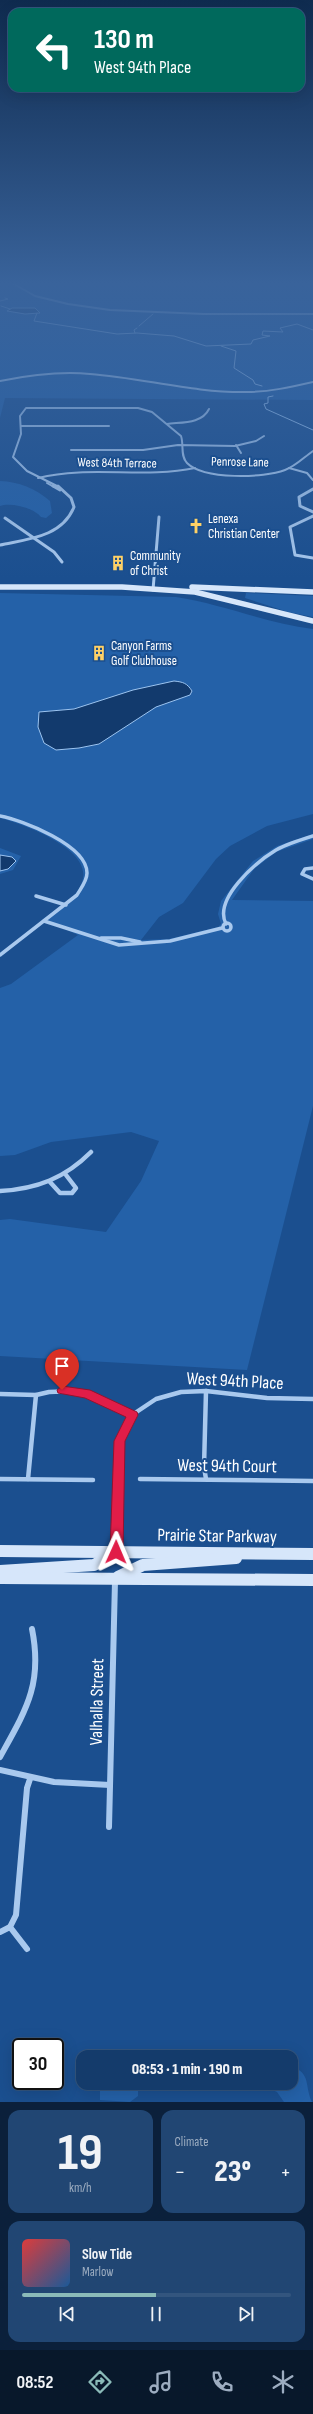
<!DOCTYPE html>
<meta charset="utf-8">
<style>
body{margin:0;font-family:"Sofia Sans Condensed",sans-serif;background:#214673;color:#f1f3f6;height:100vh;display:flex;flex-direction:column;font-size:15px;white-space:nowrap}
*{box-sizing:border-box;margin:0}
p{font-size:13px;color:#9dadc1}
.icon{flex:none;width:22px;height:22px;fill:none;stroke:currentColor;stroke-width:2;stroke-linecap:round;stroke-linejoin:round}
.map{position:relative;height:2102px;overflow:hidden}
.side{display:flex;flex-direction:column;gap:8px;padding:8px;background:#0b203b;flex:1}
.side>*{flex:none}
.banner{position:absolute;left:8px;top:8px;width:297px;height:84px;border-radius:12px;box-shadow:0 4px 16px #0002,0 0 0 1px #33557e;background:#00695c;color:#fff;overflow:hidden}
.speed{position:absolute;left:12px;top:2038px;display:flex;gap:8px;font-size:20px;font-weight:700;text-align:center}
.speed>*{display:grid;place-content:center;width:52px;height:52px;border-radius:50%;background:#143b6b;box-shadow:0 4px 16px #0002,0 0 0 1px #33557e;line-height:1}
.speed .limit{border:2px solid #111;border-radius:6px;background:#fff;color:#111}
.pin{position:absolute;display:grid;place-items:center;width:34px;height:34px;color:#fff;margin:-41px -17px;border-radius:50% 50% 50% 0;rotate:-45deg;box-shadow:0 0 4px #0007}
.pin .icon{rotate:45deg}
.me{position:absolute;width:44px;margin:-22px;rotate:1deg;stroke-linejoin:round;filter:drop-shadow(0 0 3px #0008)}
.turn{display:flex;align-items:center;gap:14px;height:84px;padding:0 20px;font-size:18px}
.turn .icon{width:52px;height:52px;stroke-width:2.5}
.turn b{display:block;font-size:28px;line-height:34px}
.big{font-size:30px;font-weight:800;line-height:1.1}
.side .widget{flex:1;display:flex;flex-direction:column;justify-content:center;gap:6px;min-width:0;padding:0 14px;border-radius:12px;background:#214673}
.side .dial{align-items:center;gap:0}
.dial b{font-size:52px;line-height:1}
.song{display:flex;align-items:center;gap:12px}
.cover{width:48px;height:48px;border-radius:6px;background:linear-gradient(135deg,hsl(0 70% 55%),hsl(210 70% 35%))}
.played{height:4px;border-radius:2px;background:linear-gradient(90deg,#8bbbb9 50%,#33557e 50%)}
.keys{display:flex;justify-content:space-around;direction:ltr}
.heat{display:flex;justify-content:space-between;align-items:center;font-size:22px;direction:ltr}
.side .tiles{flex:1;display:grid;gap:8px;grid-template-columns:1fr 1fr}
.widget:last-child{grid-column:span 2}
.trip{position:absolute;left:76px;top:2050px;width:222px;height:40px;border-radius:12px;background:#143b6b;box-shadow:0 4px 16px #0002,0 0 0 1px #33557e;font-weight:800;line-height:40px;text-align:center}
.menu{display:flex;height:64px;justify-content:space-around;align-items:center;background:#08182b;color:#9dadc1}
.menu .icon{width:28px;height:28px}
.menu .active{color:#8bbbb9}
.menu b{font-size:18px;color:#f1f3f6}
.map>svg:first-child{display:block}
.green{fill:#2461a8}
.water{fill:#123a6d;stroke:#9cc4f0}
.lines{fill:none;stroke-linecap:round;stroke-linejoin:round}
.stream{stroke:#9cc4f0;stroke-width:1}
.minor-far4{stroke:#a9c9ee;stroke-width:2}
.minor-far3{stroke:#a9c9ee;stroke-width:3}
.minor-far2{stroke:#a9c9ee;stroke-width:3.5}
.minor-far1{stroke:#a9c9ee;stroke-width:4.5}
.minor{stroke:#a9c9ee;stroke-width:6}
.secondary-far1{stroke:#d6e6fa;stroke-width:5.5}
.secondary{stroke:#d6e6fa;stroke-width:12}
.route{fill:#e11d48;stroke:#92132f}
.labels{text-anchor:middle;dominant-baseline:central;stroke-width:4;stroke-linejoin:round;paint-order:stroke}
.far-street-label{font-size:13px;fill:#fff;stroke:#1b4f8f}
.far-poi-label{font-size:13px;fill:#fff;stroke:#1b4f8f;text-anchor:start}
.near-street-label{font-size:18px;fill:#fff;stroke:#1b4f8f}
</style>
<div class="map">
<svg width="313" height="2102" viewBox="0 0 313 2102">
<rect width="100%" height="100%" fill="#1b4f8f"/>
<!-- green -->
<g class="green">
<polygon points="0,284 313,284 313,400 5,398 0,418"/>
<path d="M0 481C19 482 35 488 50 501L52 513 46 518 41 517C34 508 11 502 0 506Z"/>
<path d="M0 593 176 597C222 604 266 623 313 629V814L267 826 230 846 216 859 183 903 159 917 141 940 169 939 218 927 221 924 218 914 221 901 253 861 277 846 313 834V839L276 852 254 869 232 900 313 901V1106L247 1370 0 1356V1220L10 1219 106 1232 141 1181 159 1141 131 1132 51 1142 15 1155 0 1156V988L11 984 78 935 43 919C57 909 80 897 83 878 89 848 23 824 0 818Z"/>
<polygon points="246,593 313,596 313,617 288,612 245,598"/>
<polygon points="0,848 21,856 13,870 0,874"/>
<path d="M291 2066C312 2074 304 2085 312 2102H284L277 2092 263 2086 209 2083 138 2084V2096L130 2102 100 2100V2083H291Z"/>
</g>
<!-- water -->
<g class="water">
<polygon points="12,308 35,308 40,313 25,314 7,311"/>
<path d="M174 681C183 682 187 683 192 691L190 695 156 707 99 744 79 748 56 750 44 743 38 727 39 712 74 709 133 690Z"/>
<polygon points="0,855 12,857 16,861 8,869 0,871"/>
</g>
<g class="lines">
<!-- stream -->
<g class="stream">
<polyline points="0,301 8,299 5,298"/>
<polyline points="1,306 10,309"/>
<polyline points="37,313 34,321 117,334 137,333 174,336 206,346 251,344 253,340 270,336 262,335 263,331 283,332 280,328 297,324 313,330"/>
<polyline points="139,326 153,314"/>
<polyline points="135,333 134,330 137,328"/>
<polyline points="221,346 236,351 234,368 253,380 255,384 262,386"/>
<polyline points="273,396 268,397 268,403 264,404 266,409 313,430"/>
</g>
<!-- minor-far4 -->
<g class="minor-far4">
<polyline points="14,284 35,296 68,304 110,310 204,314 313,314"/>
<path d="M0 381C30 375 59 371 90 374 143 378 194 393 247 392 269 392 291 387 313 382"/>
<path d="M167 424C181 422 202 424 209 409"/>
<polyline points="21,426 109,426"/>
<polyline points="236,445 241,453"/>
<polyline points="71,450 143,450 178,445 235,446 256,441 264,436"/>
<polyline points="289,468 307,473 313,480"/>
<path d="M38 478C90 465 143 479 195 468"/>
<polyline points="47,483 54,487"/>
<path d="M59 487 27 471 13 457 21 434 20 416 26 408H138L152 412 181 436C184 444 180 456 187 463 204 480 264 478 285 470 296 466 304 457 313 451"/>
</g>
<!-- minor-far3 -->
<g class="minor-far3">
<polyline points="53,486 60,490"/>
<polyline points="313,489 299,497 300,506 313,512"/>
<polyline points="313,516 290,527 295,555 313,558"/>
<polyline points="5,518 54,552 62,562"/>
<path d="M0 545C28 539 62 537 74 507L71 498 58 486"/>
<polyline points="153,590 159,517"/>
</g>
<!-- minor-far2 -->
<g class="minor-far2">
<path d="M0 816C22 820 87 845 87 873 87 881 81 888 77 895L0 955"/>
<polyline points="313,868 305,869 302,874 313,879"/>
<polyline points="36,896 66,905"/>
<polyline points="44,921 119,945 170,941 222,928"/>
<circle cx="227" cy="927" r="4"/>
<path d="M226 924C213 899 256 862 276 850 287 844 300 840 313 836"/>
<polyline points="101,938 121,938 140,942"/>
</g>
<!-- minor-far1 -->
<g class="minor-far1">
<polyline points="50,1182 60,1193 72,1193 76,1188 66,1175"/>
<path d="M0 1191C37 1189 65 1178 91 1152"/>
<polyline points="206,1391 204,1467 206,1479"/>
<polyline points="0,1394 36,1395 49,1392 76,1391 96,1397 132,1415"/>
<polyline points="0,1479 93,1480"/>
<polyline points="28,1479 36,1395"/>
<polyline points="140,1479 313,1481"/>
<polyline points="117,1531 120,1441 132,1415 156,1399 181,1392 206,1391 267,1398 313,1399"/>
</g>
<!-- minor -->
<g class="minor">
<polyline points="116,1550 117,1530"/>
<path d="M0 1757C26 1710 43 1684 32 1629"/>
<polyline points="0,1770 54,1782 110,1785"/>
<polyline points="109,1827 115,1581"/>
<polyline points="0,1932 10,1927"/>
<polyline points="27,1949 10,1927 16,1915 27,1788 30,1779"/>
</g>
<!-- secondary-far1 -->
<g class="secondary-far1">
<polyline points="0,587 122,587 195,592 313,621"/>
<polyline points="192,587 313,592"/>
</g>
<!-- secondary -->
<g class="secondary">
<polyline points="0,1551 313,1554"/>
<polyline points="0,1571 94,1565 116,1553"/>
<polyline points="118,1577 143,1565 236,1558"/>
<polyline points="0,1578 313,1580"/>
</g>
</g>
<!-- sky -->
<linearGradient id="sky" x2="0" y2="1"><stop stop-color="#0f2b4f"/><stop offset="0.49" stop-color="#39639b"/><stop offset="1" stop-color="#39639b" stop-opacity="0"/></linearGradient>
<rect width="313" height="578" fill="url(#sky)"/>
<!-- route -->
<polygon class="route" points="62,1386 90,1390 137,1412 138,1415 125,1441 123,1552 116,1557 110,1552 114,1441 126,1417 85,1398 58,1393 57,1390"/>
<!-- icons -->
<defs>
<g id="church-bare" transform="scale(1.2)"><path d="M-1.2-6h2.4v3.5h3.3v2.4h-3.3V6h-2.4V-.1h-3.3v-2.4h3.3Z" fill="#ffd166" stroke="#1b4f8f" stroke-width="2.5" paint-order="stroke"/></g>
<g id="building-bare" transform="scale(1.2)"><path d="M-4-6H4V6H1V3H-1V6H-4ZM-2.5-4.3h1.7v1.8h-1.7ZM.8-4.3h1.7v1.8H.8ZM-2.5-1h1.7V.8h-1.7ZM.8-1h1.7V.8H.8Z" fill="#ffd166" stroke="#1b4f8f" stroke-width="2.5" paint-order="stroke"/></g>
</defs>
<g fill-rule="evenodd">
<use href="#church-bare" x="196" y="526"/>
<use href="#building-bare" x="118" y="563"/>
<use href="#building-bare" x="99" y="653"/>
</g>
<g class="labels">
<!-- far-street labels -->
<g class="far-street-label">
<text transform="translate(240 462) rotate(1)">Penrose Lane</text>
<text transform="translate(117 463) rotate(1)">West 84th Terrace</text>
</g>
<!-- far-poi labels -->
<g class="far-poi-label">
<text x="208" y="519">Lenexa<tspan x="208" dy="15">Christian Center</tspan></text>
<text x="130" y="556">Community<tspan x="130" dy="15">of Christ</tspan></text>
<text x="111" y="646">Canyon Farms<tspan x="111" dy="15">Golf Clubhouse</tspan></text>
</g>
<!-- near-street labels -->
<g class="near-street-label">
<text transform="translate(235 1381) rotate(3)">West 94th Place</text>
<text transform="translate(227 1466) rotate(1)">West 94th Court</text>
<text transform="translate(217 1536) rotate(1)">Prairie Star Parkway</text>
<text transform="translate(97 1702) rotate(-89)">Valhalla Street</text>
</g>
</g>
</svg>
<div class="speed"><div class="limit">30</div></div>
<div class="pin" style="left:62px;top:1390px;background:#d93025"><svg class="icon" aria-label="arrive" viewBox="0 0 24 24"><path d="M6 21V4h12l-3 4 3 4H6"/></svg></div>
<svg class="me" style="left:116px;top:1552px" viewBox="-20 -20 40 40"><path d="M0-17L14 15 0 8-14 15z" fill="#e11d48" stroke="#fff" stroke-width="4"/></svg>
<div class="trip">08:53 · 1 min · 190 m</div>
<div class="banner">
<div class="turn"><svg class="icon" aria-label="left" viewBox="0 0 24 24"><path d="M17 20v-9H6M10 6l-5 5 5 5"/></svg><div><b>130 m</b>West 94th Place</div></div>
</div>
</div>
<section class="side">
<div class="tiles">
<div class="widget dial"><b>19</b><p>km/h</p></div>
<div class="widget"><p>Climate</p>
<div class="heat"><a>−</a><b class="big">23°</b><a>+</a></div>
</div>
<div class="widget">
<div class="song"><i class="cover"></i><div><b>Slow Tide</b><p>Marlow</p></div></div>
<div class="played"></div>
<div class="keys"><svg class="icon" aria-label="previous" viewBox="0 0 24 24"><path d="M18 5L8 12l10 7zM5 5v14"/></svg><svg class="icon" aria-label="pause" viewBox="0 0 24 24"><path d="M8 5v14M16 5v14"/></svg><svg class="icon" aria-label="next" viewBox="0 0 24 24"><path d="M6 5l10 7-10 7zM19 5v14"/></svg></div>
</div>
</div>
</section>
<nav class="menu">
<b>08:52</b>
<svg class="icon active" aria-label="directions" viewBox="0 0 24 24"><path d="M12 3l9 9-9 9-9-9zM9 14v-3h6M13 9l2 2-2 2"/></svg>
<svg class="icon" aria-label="music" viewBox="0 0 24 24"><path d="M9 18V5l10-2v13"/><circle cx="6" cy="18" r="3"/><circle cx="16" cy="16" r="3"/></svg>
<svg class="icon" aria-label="phone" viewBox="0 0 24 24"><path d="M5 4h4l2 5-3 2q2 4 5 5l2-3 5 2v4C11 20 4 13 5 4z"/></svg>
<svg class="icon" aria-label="climate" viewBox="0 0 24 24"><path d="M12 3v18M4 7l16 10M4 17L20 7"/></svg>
</nav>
